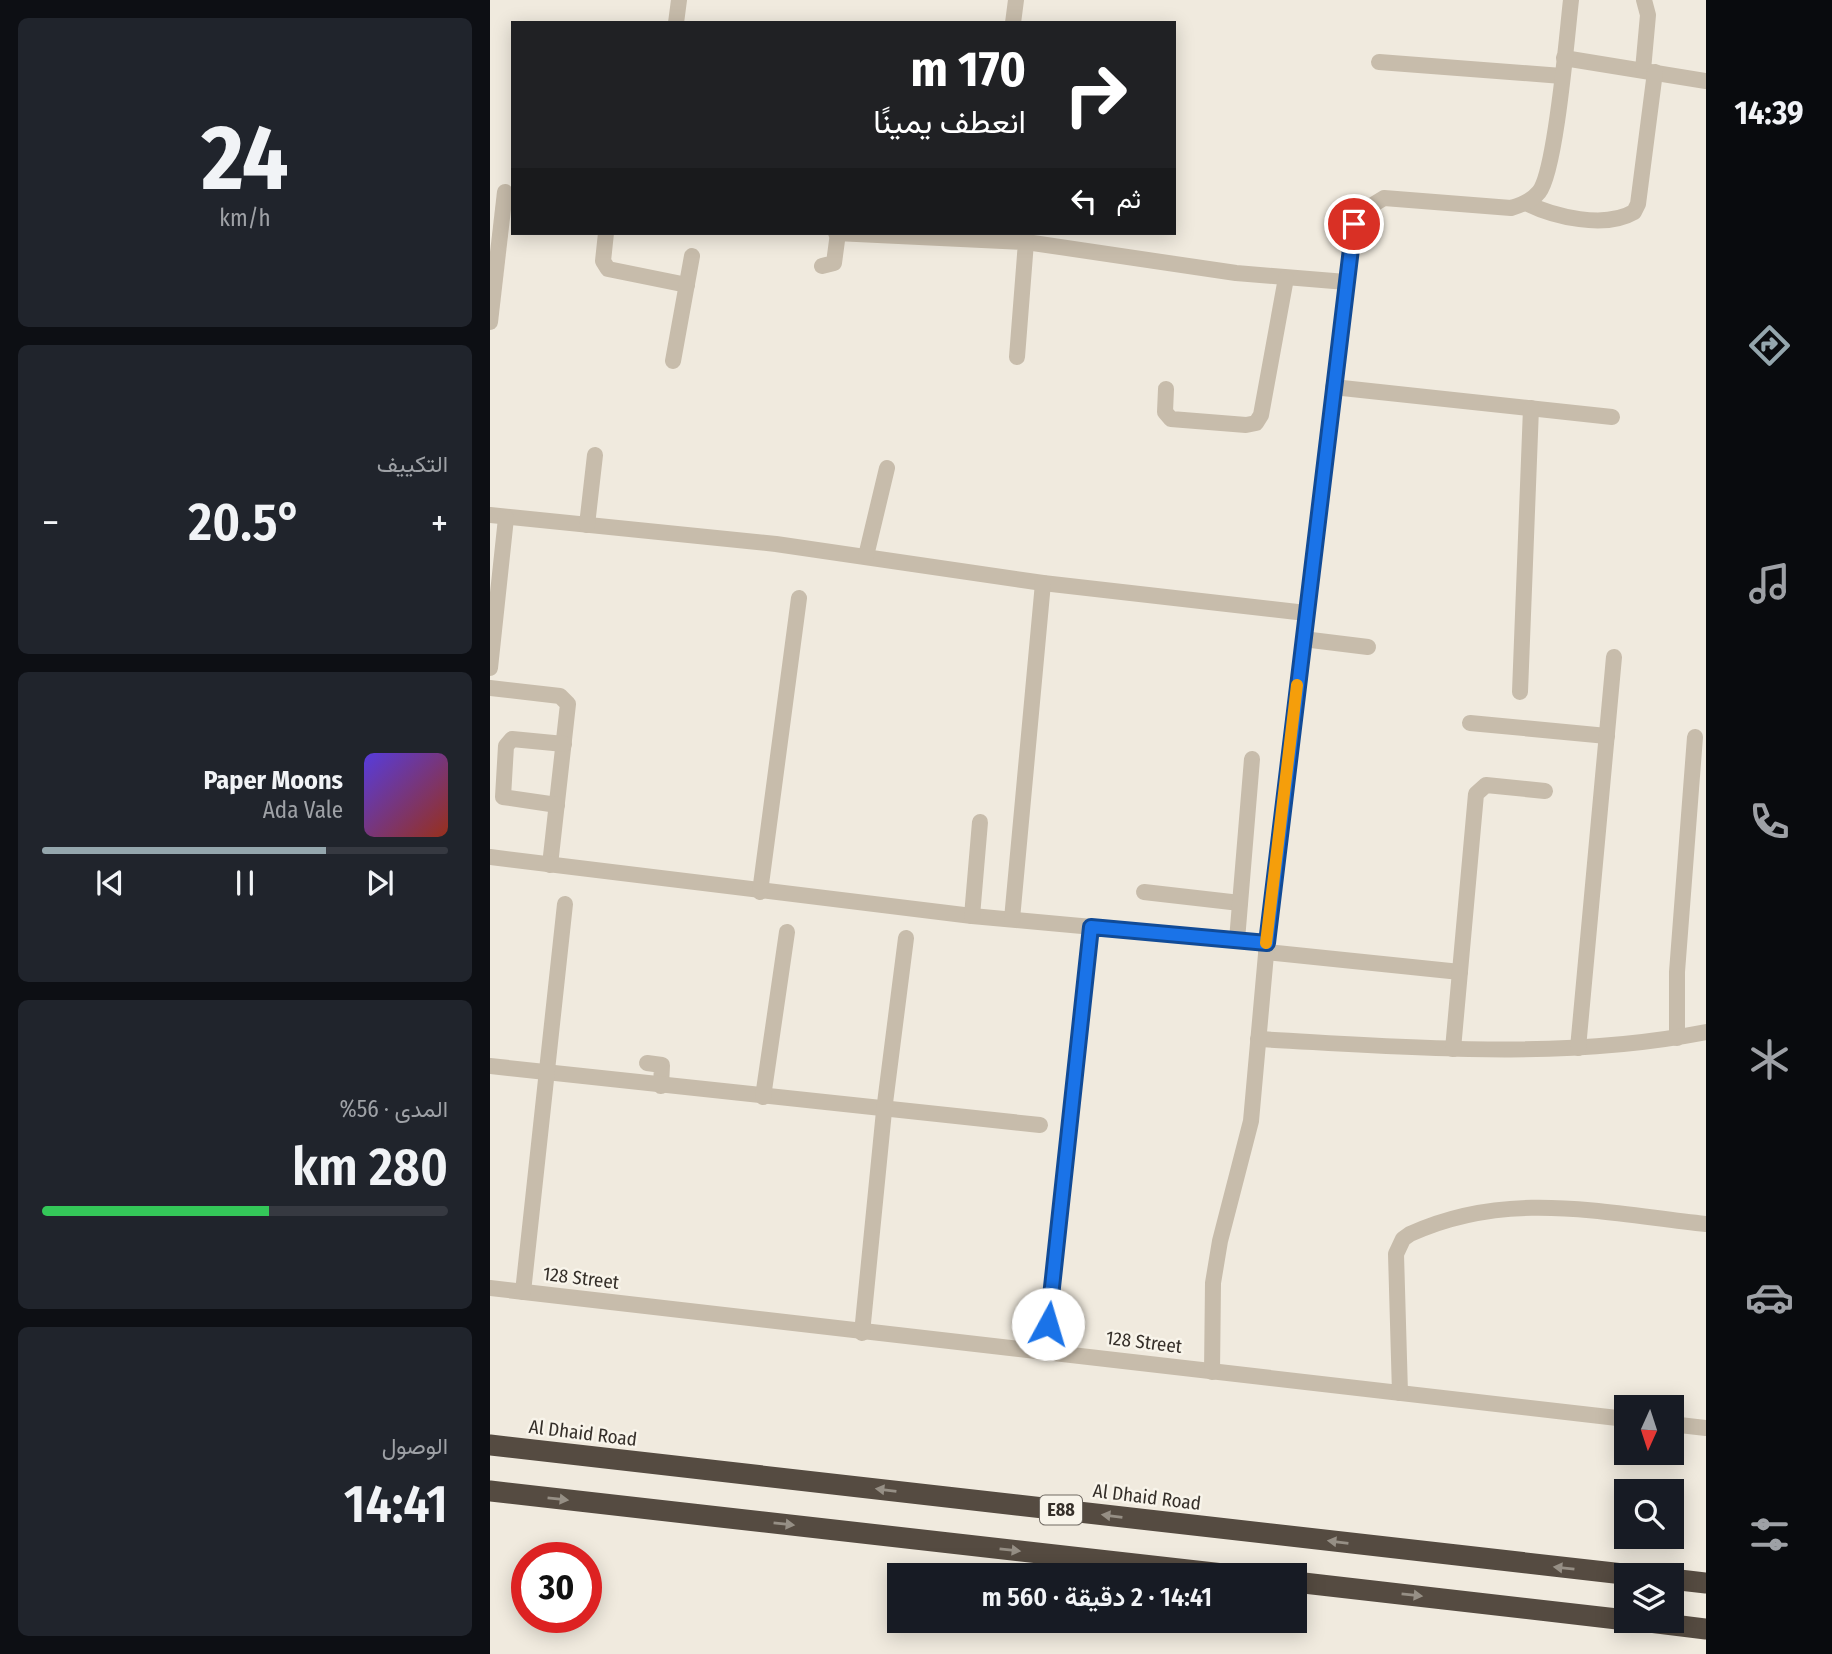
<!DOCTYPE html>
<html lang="ar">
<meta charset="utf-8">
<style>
body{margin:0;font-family:"Fira Sans Condensed",Vazirmatn,sans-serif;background:#20242c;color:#f1f3f6;direction:rtl;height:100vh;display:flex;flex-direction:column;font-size:26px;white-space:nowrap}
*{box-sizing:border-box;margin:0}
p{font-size:23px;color:#9ea1a6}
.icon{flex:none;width:38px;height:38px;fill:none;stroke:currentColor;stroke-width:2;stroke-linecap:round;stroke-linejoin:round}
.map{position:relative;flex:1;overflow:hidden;direction:ltr}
.sheet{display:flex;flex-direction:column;gap:18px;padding:18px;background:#0d0f14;width:490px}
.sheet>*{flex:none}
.banner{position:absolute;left:21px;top:21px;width:665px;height:214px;border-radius:0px;box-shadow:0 4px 18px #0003;direction:rtl;background:#202124;color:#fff;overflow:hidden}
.needle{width:46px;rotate:183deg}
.tools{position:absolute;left:1124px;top:1395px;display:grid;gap:14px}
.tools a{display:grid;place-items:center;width:70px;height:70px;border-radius:0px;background:#171b24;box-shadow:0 4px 18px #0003;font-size:35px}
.speed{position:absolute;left:21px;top:1542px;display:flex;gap:14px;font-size:35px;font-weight:700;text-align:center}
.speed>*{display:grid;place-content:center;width:91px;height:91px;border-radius:50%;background:#171b24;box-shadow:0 4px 18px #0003;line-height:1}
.speed .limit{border:10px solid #d22;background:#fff;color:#111}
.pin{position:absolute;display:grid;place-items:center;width:60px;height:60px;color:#fff;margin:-30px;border:4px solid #fff;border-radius:50%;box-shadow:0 2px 7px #0007}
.me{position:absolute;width:77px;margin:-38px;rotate:6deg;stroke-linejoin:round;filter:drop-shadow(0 0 5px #0008)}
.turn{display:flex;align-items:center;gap:24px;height:147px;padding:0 35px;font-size:32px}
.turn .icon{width:91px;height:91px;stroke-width:2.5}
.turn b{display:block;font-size:49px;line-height:60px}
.then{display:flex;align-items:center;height:66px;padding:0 35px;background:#0003;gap:14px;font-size:26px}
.big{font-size:52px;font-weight:600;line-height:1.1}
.sheet .widget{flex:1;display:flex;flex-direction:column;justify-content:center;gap:10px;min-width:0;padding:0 24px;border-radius:10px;background:#20242c}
.sheet .dial{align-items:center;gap:0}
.dial b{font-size:91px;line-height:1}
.song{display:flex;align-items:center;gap:21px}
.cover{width:84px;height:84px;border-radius:10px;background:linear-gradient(135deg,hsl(250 70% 55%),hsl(10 70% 35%))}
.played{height:7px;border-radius:4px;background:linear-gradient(90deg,#94a6ad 70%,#363941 70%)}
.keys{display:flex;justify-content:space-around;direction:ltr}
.heat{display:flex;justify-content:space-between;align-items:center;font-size:38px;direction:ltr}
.charge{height:10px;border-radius:5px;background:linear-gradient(90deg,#34c759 56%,#363941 0)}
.trip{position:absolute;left:397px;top:1563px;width:420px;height:70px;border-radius:0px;background:#171b24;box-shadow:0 4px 18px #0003;font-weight:600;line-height:70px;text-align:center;direction:rtl}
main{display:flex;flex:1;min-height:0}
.tabs{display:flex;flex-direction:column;width:126px;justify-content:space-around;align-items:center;background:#090b0e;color:#9ea1a6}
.tabs .icon{width:49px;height:49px}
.tabs .on{color:#94a6ad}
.tabs b{font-size:32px;color:#f1f3f6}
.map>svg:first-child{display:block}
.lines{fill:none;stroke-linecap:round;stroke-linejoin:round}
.minor{stroke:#c7bcab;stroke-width:16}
.highway{stroke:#554b41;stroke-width:21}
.oneway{fill:#968f85}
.route-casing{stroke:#114b97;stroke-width:18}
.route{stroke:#1a73e8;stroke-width:12}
.slow{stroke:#f59e0b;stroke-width:12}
.labels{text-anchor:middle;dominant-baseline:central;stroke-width:5;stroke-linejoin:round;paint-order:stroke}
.shield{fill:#f8f4ea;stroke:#706a63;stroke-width:2}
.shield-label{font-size:18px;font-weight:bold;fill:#352f29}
.street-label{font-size:19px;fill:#352f29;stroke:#f8f4ea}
</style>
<main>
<nav class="tabs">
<b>14:39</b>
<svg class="icon on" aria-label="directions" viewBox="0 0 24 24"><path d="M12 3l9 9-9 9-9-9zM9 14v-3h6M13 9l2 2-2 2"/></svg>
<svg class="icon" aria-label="music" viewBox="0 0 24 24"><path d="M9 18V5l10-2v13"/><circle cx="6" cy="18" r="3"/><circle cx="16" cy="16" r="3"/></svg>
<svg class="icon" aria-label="phone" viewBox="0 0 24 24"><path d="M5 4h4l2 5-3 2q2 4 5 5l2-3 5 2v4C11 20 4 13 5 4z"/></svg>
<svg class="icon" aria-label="climate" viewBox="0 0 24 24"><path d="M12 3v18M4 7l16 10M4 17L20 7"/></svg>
<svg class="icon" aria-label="car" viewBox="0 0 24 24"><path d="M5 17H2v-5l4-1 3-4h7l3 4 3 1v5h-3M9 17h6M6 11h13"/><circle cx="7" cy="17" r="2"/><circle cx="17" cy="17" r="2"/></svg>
<svg class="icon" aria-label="filters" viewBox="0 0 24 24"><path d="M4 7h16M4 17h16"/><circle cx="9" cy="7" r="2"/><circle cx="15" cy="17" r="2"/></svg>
</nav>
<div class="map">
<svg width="1216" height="1654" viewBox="0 0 1216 1654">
<rect width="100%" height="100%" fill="#f0eade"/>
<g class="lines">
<!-- minor -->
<g class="minor">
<polyline points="186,23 189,0"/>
<polyline points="523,23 526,0"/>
<polyline points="1074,58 1216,81"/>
<polyline points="889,62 1072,76"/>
<polyline points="1153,70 1158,15 1154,0"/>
<path d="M1036 203C1064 217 1115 229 1144 212L1148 204 1165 72"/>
<polyline points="116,233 113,261 118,269 197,285"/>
<polyline points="346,233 536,242 746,273 856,282"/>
<polyline points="332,266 344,263 348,233"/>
<polyline points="0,322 15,192"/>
<polyline points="527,357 536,242"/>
<polyline points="183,361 202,256"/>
<polyline points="843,387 1122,417"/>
<polyline points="676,389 675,412 681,419 756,425 766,423 771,415 796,278"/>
<polyline points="0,515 286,544 553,583 816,613"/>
<polyline points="97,525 105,455"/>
<polyline points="376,556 397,468"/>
<polyline points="813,639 878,647"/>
<polyline points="0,668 16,518"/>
<polyline points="0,688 70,696 78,704 60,865"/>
<polyline points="1030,692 1041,408"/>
<polyline points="980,723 1117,736"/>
<polyline points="67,805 13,797 16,746 22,739 74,744"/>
<polyline points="0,857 482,916 777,943"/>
<polyline points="270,892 309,598"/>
<polyline points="654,892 750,903"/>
<polyline points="482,916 490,822"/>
<polyline points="522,919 553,583"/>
<polyline points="747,940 762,759"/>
<polyline points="776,952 970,972"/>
<polyline points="1187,1038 1187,972 1205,737"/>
<path d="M768 1039C918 1047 1068 1061 1216 1032"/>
<polyline points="1088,1048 1124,657"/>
<polyline points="963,1049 986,794 996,785 1055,791"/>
<polyline points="157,1063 172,1065 171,1086"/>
<polyline points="0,1066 550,1125"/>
<polyline points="273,1097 297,932"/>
<polyline points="0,1288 1136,1419"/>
<polyline points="33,1292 75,904"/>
<polyline points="372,1333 394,1111 416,938"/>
<polyline points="555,1351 601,927"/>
<path d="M722 1372 723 1283 730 1241 761 1121 777 943 864 224 871 212 894 198 1021 208C1031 205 1042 201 1049 192 1066 171 1077 34 1081 0"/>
<path d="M910 1393 906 1254 913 1239 920 1234C1018 1189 1113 1213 1216 1224"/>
<polyline points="1181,1424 1216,1428"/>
</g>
<!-- highway -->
<g class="highway">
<polyline points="0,1445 1142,1575"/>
<polyline points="0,1491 742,1575"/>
<polyline points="1181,1579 1216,1583"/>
<polyline points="805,1582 1136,1620"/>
<polyline points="1143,1620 1216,1629"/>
</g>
</g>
<!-- one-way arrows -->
<defs><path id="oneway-solid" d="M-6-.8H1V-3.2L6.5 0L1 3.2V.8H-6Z" transform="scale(1.75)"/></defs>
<g class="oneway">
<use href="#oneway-solid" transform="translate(396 1490) rotate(-173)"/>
<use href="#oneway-solid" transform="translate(68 1499) rotate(6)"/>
<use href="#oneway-solid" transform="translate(622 1516) rotate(-173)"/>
<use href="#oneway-solid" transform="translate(294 1524) rotate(6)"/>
<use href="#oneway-solid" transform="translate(848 1542) rotate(-173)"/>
<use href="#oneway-solid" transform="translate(520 1550) rotate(6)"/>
<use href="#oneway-solid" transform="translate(1074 1568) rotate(-174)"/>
<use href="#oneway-solid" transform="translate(922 1595) rotate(6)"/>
</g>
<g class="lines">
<!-- route casing -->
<g class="route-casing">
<polyline id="route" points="558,1324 601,927 777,943 864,224"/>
</g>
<!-- route -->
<use href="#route" class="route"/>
<!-- slow -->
<polyline class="slow" points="776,943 807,685"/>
</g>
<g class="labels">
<!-- shield labels -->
<rect class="shield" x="550" y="1495.5" width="42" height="29" rx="5"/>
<g class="shield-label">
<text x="571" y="1510">E88</text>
</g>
<!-- street labels -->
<g class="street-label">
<text transform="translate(91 1278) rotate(7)">128 Street</text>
<text transform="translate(654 1342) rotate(7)">128 Street</text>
<text transform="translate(93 1433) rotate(7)">Al Dhaid Road</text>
<text transform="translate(657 1497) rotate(7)">Al Dhaid Road</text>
</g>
</g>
</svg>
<div class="tools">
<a><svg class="needle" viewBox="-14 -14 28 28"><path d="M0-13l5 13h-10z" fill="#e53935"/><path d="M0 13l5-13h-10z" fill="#9ea1a6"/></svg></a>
<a><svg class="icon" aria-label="search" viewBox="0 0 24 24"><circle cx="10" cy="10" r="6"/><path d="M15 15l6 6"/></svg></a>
<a><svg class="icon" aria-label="layers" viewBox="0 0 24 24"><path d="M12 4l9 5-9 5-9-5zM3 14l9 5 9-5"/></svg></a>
</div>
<div class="speed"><div class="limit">30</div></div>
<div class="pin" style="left:864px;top:224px;background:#d93025"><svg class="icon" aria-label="arrive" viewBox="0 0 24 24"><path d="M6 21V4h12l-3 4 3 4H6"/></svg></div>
<svg class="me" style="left:558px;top:1324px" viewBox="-20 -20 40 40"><circle r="19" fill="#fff"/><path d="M0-13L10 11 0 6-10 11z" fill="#1a73e8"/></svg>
<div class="trip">14:41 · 2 دقيقة · 560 m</div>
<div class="banner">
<div class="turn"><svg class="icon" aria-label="right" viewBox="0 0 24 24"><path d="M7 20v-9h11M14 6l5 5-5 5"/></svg><div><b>170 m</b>انعطف يمينًا</div></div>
<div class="then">ثم<svg class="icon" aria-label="left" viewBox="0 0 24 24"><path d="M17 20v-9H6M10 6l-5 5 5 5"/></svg></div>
</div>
</div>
<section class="sheet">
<div class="widget dial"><b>24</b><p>km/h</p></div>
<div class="widget"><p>التكييف</p>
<div class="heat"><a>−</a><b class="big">20.5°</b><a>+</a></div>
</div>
<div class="widget">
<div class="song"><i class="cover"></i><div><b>Paper Moons</b><p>Ada Vale</p></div></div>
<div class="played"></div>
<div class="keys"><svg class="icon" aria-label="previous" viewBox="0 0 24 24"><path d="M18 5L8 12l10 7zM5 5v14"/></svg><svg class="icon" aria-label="pause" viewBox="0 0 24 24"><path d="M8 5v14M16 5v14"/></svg><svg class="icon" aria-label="next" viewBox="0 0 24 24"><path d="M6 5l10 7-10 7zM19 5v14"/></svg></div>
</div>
<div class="widget"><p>المدى · 56%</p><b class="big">280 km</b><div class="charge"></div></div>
<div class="widget"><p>الوصول</p><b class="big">14:41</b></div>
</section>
</main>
